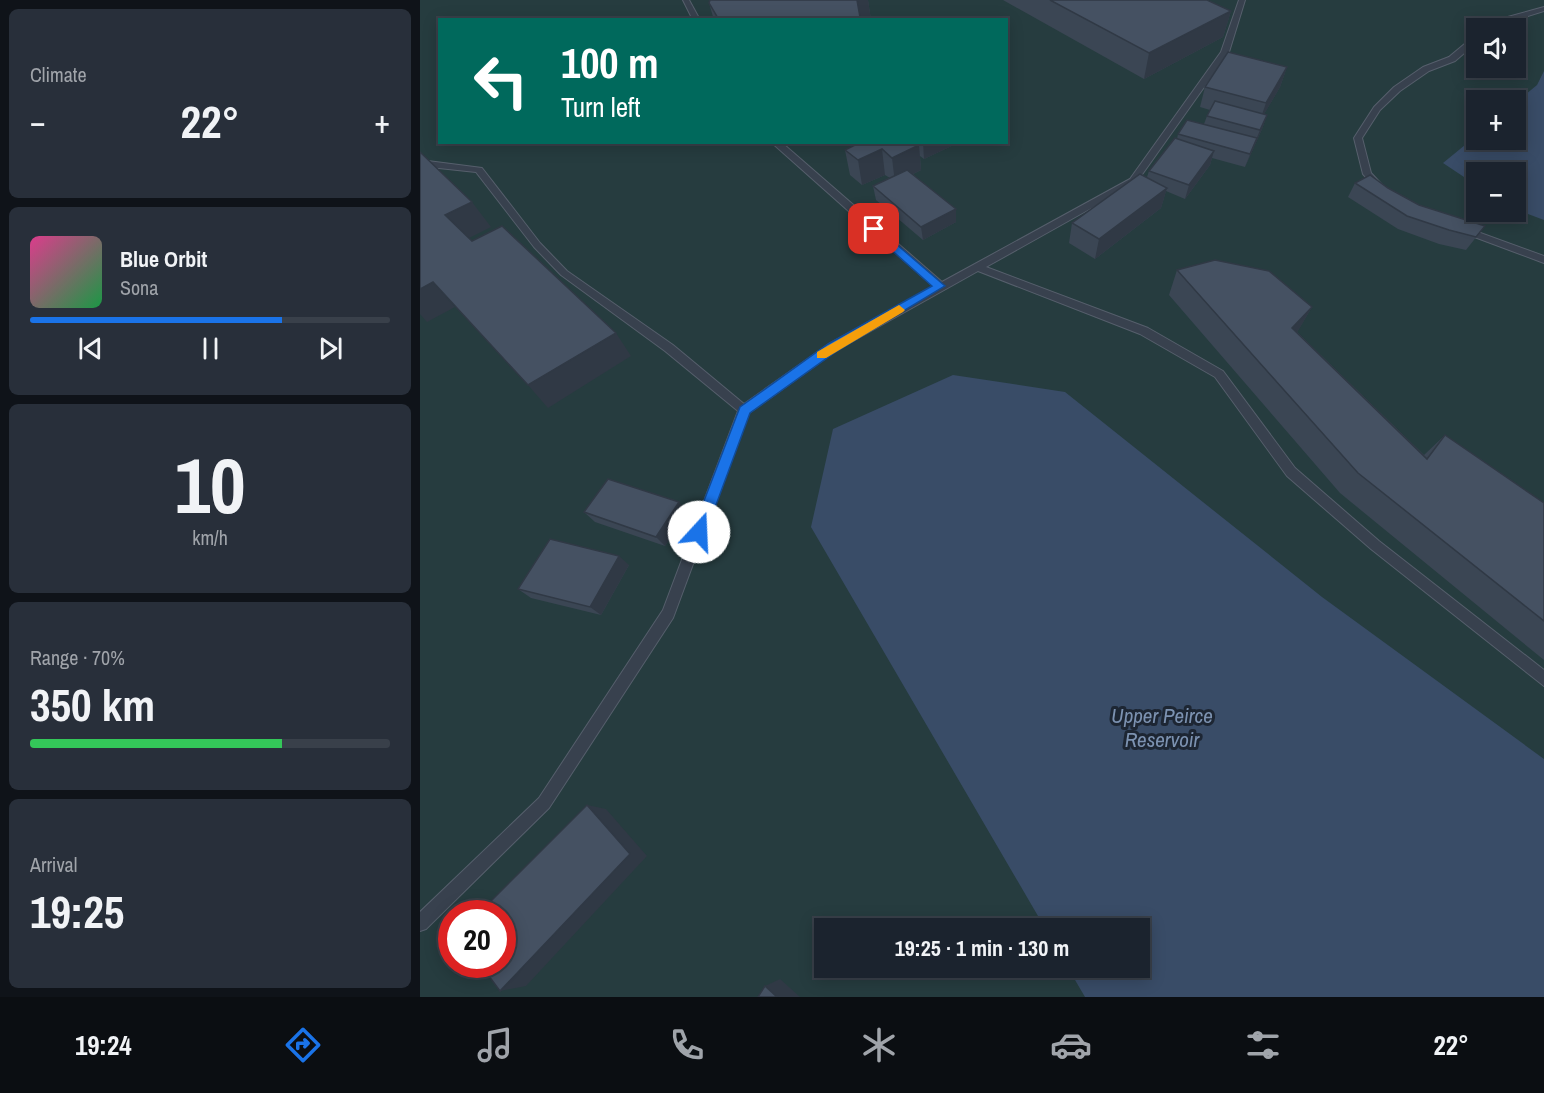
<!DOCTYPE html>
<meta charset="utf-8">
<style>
body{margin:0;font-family:"Archivo Narrow",sans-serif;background:#282f3a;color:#f1f3f6;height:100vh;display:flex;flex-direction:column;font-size:22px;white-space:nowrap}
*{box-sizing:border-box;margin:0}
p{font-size:20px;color:#a0a4aa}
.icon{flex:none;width:33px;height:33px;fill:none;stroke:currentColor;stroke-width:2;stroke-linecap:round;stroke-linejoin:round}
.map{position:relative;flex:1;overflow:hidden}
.panel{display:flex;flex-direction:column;gap:9px;padding:9px;background:#0f1319;width:420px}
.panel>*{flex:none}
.top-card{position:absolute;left:18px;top:18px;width:570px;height:126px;border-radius:0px;box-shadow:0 3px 15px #0003,0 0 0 2px #39404a;background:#00695c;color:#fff;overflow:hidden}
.tools{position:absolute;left:1046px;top:18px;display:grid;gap:12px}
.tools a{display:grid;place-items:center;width:60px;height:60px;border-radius:0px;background:#1b232e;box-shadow:0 3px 15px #0003,0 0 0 2px #39404a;font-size:30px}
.speed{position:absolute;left:18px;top:900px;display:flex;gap:12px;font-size:30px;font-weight:700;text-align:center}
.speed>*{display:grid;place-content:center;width:78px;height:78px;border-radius:50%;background:#1b232e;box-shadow:0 3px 15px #0003,0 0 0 2px #39404a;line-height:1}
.speed .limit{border:9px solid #d22;background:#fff;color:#111}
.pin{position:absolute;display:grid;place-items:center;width:51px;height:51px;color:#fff;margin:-26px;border-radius:12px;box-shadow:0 3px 9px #0006}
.me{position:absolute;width:66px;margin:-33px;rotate:20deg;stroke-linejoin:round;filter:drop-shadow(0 0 4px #0008)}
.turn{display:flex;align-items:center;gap:21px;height:126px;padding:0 24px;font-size:27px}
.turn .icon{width:78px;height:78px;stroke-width:2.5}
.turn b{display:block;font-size:42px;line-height:51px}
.big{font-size:45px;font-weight:700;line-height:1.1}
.panel .widget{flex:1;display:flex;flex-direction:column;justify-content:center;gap:9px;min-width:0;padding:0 21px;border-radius:9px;background:#282f3a}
.panel .dial{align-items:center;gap:0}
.dial b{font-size:78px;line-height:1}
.song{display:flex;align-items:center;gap:18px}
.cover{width:72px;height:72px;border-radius:9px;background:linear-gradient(135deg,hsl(330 70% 55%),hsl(140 70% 35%))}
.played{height:6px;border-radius:3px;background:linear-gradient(90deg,#1a73e8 70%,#39404a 70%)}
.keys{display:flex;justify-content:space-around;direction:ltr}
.heat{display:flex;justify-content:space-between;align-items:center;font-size:33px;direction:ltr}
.charge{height:9px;border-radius:4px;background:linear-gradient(90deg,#34c759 70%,#39404a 0)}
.trip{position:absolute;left:394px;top:918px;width:336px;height:60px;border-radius:0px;background:#1b232e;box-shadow:0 3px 15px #0003,0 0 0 2px #39404a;font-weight:700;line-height:60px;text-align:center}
.tab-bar{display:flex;height:96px;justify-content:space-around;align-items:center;background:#0b0e12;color:#a0a4aa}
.tab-bar .icon{width:42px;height:42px}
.tab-bar .active{color:#1a73e8}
.tab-bar b{font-size:27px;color:#f1f3f6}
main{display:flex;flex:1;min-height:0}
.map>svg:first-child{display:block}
.green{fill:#263c3f;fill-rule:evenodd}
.water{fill:#394c67}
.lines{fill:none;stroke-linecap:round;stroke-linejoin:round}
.lane-casing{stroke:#565f6c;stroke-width:2}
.lane{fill:#38414e;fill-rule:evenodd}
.wall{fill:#3b4654}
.shaded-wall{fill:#303945}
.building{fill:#455162;stroke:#303945;stroke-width:1.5}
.route{fill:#1a73e8;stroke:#114b97;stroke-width:1.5}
.slow{fill:#f59e0b}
.labels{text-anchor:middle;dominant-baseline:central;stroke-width:6;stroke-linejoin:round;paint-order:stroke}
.water-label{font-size:21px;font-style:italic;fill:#7c92b1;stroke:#1d2633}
</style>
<main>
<section class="panel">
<div class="widget"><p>Climate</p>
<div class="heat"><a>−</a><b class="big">22°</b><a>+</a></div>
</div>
<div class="widget">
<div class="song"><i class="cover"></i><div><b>Blue Orbit</b><p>Sona</p></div></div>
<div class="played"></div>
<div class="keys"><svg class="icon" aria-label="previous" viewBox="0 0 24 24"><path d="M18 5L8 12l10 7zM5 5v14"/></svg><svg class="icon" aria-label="pause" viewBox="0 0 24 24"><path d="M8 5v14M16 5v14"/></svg><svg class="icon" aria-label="next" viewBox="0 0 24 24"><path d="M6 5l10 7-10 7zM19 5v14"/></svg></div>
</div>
<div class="widget dial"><b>10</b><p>km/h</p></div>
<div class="widget"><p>Range · 70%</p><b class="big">350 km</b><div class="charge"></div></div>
<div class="widget"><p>Arrival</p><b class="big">19:25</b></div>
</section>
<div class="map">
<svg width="1124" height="997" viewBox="0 0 1124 997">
<rect width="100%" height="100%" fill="#242f3e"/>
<!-- green -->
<path class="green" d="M0 0H1124V997H0ZM20 20H586V142H20ZM1056 28H1095V68H1056ZM1056 100H1095V140H1056ZM1056 172H1095V212H1056ZM32 914H82V964H32ZM405 928H720V968H405Z"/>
<!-- water -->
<g class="water">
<polygon points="1124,71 1124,220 1095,209 1095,172 1056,172 1056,185 1023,163 1056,136 1056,140 1095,140 1095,103 1117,85"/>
<polygon points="533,375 645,392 902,597 1124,759 1124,997 665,997 648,968 720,968 720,928 625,928 391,527 413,429"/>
</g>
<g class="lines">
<!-- lane casing -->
<g class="lane-casing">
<g id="lane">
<polygon points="263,0 269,0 280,20 273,20"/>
<polygon points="819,0 825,0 809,52 716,183 566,267 728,328 803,371 875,468 959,541 1124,670 1124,686 951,549 867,476 795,377 720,334 558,271 417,350 329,413 253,618 129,808 6,929 0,931 0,912 119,798 243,610 318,411 245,351 141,275 114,247 56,172 0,166 0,160 62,168 120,243 147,271 253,345 324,404 409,344 514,287 351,142 361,142 522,282 710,179 801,52"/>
<polygon points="1124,7 1124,11 1079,25 1073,28 1065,28 1073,21"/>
<polygon points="1053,37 1056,37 1056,43 1035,61 1009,71 980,91 960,110 942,138 951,173 964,187 960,190 957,189 943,174 934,138 954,107 974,87 1003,67 1029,57"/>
<polygon points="1044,227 1124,256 1124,263 1041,232 1039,230"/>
</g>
</g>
<!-- lane -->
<use href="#lane" class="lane"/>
</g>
<!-- wall -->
<g class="wall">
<polygon points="290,0 448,0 451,20 294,20 289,3"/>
<polygon points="583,0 787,0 811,11 803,37 724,79"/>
<polygon points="867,67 860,87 844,114 847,115 842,129 825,167 792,158 790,165 765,199 746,191 741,208 675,259 649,243 652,223 727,177 729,171 757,139 758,134 784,124 787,116 790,110 780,107 785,87"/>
<polygon points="441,142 540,142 504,159 500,156 501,170 493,174 536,222 503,240 456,200 453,186 470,178 465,175 442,185 430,175 425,150"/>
<polygon points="935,183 968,188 999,205 1065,226 1046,250 1019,244 978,229 928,197"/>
<polygon points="757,270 892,307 877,332 1004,455 1025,435 1124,503 1124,660 920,493 749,295"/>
<polygon points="164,512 267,513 245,546 175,522"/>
<polygon points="209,565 181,615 111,598 98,589"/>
</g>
<!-- shaded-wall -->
<g class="shaded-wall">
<polygon points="437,0 448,0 451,20 433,20"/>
<polygon points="811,11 803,37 724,79 729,53"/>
<polygon points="867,67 860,87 839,123 846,103"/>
<polygon points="847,115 842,129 825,167 840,130"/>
<polygon points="503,142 540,142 504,159"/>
<polygon points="499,145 501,170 475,183 472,158"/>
<polygon points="462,149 465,175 442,185 438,160"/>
<polygon points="794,151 790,165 765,199 769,185"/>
<polygon points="747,188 741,208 675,259 679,239"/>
<polygon points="52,202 71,227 45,240 25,215"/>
<polygon points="536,209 536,222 503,240 501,227"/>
<polygon points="13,282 35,307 7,322 0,314 0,289"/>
<polygon points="892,307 878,331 859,351 872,328"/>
<polygon points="196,333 211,356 128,408 108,385"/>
<polygon points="259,502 267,513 245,546 236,537"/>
<polygon points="199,556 209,565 181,615 170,607"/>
<polygon points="167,805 186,809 227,856 106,986 80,991"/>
<polygon points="360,979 380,997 357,997 345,986"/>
</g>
<!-- building -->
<g class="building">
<polygon points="290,0 437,0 440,17 433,20 299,20 289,3"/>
<polygon points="630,0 787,0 811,11 729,53"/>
<polygon points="808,52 867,67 846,103 785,87"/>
<polygon points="795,101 847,115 840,130 787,116"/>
<polygon points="767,120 837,138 830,154 758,134"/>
<polygon points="755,138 794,151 769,185 729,171"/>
<polygon points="441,142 496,142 499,145 472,158 462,149 438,160 425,150"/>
<polygon points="0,152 52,202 25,215 52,241 82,226 196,333 108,385 13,282 0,289"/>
<polygon points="487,170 536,209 501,227 453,186"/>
<polygon points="720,174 747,188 679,239 652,223"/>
<polygon points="950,175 968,188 999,205 1065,226 1056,237 1029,230 987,216 935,183"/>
<polygon points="795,260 849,271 892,307 872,328 1007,459 1025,435 1124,503 1124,621 938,473 757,270"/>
<polygon points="188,479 259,502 236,537 164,512"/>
<polygon points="130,539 199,556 170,607 98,589"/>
<polygon points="167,805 210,854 80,991 60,964 82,964 82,914 58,914"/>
<polygon points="345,986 357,997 338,997"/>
</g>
<!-- route -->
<polygon class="route" points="454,225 525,286 417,351 330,413 286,532 284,537 274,537 272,532 320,407 408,344 512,286 450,231 449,229"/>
<!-- slow -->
<polygon class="slow" points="479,305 485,310 483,312 406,358 397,358 397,352"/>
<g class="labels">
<!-- water labels -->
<g class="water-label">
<text x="742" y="715">Upper Peirce<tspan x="742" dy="24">Reservoir</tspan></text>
</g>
</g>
</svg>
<div class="tools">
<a><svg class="icon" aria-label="sound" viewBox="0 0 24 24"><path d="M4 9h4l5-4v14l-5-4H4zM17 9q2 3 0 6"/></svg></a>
<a>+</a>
<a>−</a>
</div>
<div class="speed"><div class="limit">20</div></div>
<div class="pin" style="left:454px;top:229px;background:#d93025"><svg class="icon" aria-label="arrive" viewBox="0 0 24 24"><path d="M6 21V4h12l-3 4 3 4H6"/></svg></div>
<svg class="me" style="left:279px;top:532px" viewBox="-20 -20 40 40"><circle r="19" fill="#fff"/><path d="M0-13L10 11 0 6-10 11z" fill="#1a73e8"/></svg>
<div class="trip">19:25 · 1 min · 130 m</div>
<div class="top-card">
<div class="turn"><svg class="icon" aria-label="left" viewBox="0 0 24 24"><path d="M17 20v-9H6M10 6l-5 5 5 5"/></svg><div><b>100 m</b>Turn left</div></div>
</div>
</div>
</main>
<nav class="tab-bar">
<b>19:24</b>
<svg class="icon active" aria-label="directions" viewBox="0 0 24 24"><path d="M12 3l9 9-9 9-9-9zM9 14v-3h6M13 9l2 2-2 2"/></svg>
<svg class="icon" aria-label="music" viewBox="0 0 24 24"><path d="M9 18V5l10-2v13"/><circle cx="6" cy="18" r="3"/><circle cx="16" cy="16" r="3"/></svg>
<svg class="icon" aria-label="phone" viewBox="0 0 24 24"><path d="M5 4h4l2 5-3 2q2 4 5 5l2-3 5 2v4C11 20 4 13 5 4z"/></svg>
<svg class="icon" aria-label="climate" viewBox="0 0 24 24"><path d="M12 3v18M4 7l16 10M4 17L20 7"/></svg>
<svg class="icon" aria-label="car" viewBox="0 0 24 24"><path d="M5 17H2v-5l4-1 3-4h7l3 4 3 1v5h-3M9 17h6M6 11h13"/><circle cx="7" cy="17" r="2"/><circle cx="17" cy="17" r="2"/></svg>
<svg class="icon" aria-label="filters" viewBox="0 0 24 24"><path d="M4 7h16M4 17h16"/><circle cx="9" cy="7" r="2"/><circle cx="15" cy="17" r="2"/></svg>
<b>22°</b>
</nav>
